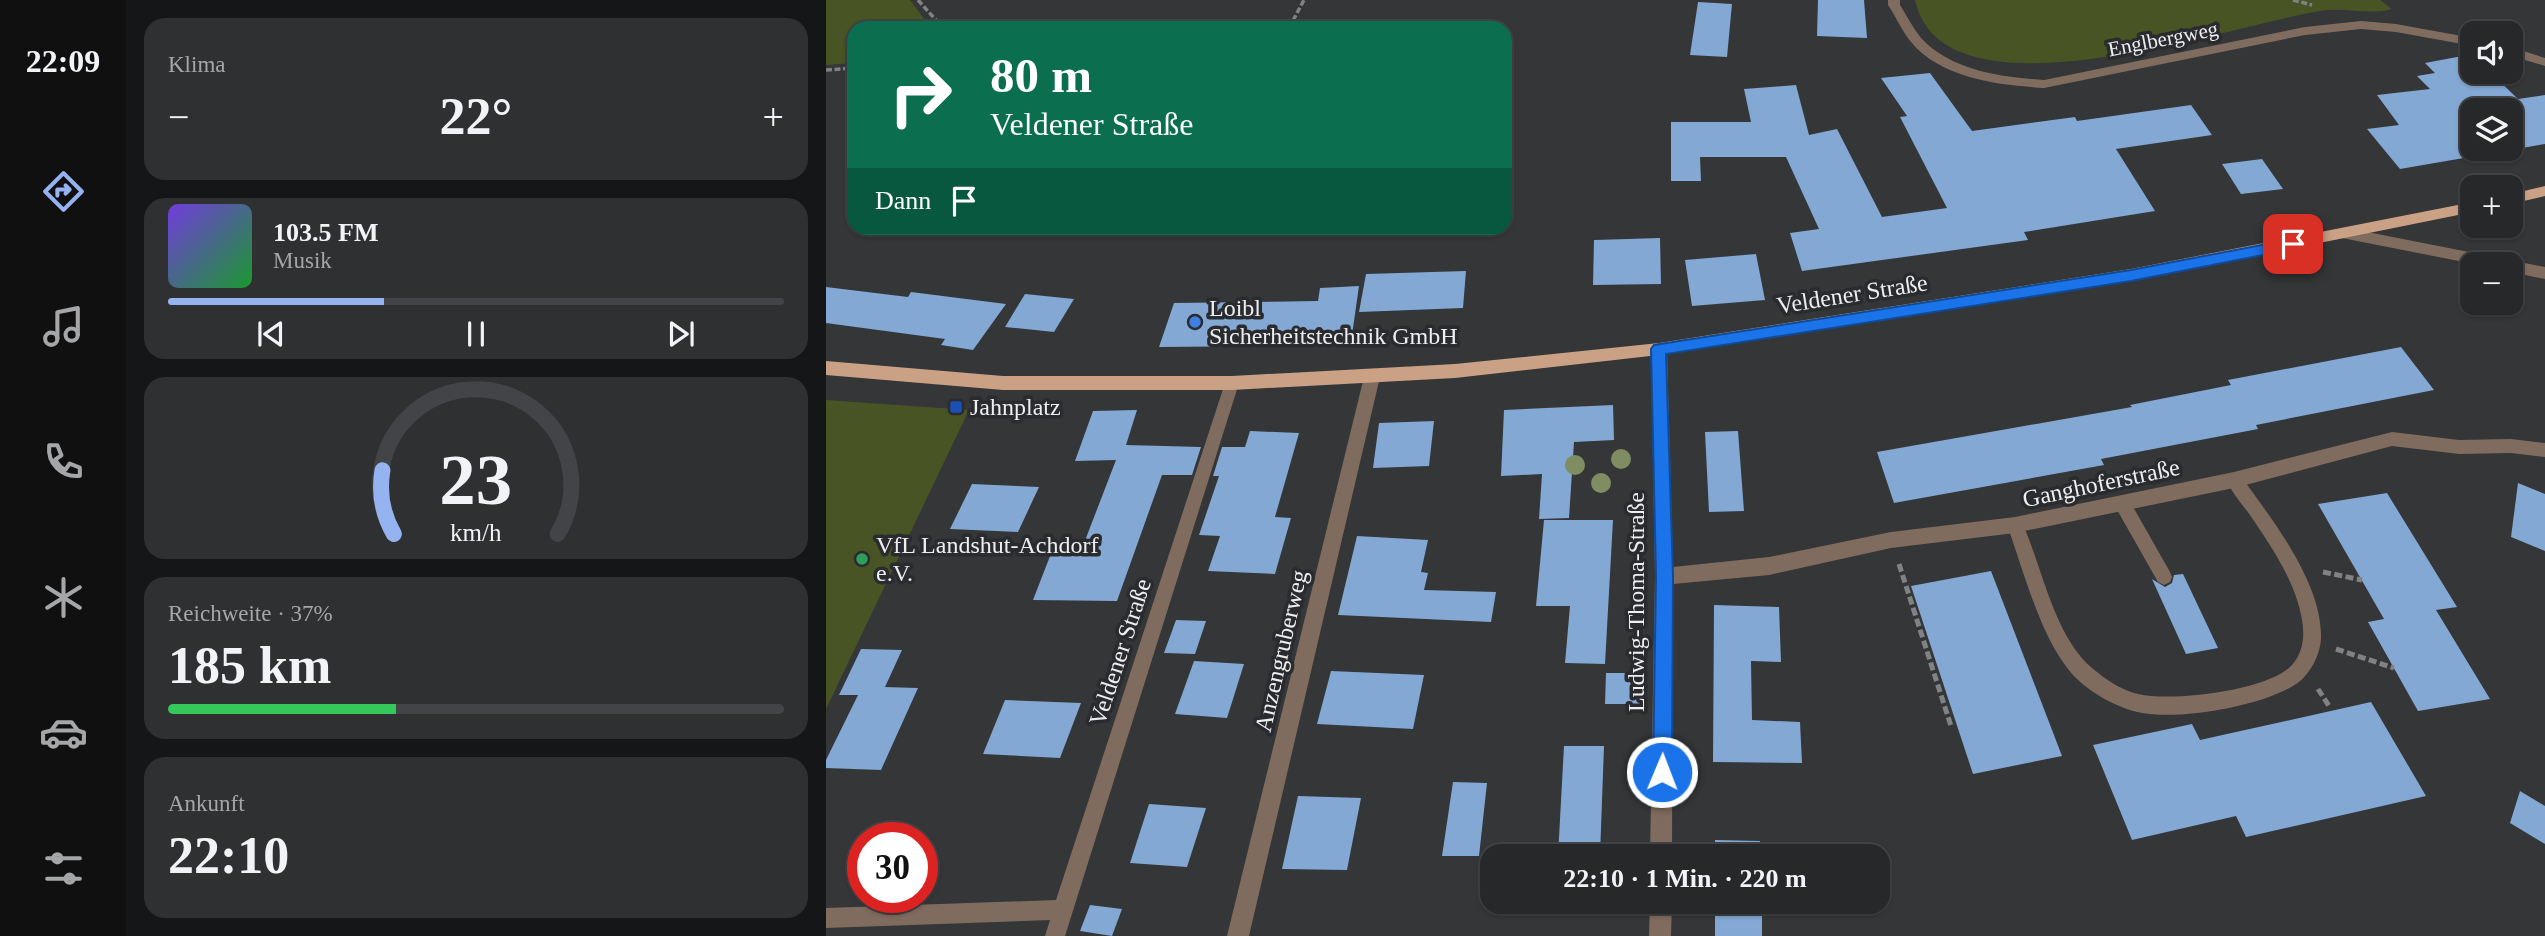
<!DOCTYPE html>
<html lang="de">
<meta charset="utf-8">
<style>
body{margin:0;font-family:"Times New Roman",serif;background:#2f3032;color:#f1f3f6;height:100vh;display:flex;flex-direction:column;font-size:26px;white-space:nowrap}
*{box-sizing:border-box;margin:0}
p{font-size:23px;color:#a4a6a8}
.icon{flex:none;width:38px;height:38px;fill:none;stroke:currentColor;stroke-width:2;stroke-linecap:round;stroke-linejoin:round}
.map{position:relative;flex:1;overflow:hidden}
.drawer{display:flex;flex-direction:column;gap:18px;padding:18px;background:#151617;width:700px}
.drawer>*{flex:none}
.guide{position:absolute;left:21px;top:21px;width:665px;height:214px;border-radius:21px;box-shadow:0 2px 5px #0004,0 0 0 2px #434447;background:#0b6e4f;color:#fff;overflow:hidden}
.buttons{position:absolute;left:1634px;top:21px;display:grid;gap:14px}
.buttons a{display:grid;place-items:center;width:63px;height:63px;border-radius:14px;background:#27282a;box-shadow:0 2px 5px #0004,0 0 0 2px #434447;font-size:35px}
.speed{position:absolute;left:21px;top:822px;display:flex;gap:14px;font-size:35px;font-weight:700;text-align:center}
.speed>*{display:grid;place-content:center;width:91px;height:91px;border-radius:50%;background:#27282a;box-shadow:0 2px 5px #0004,0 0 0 2px #434447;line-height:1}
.speed .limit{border:10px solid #d22;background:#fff;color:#111}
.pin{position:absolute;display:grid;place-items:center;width:60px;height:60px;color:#fff;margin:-30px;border-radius:14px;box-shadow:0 4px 10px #0006}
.me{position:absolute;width:77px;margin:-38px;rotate:1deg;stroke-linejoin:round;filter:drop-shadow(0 0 5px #0008)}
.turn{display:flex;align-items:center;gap:24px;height:147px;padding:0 28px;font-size:32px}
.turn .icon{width:91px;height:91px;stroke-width:2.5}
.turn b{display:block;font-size:49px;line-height:60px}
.then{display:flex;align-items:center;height:66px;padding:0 28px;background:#0003;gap:14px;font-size:26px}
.big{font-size:52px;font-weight:800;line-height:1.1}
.drawer .card{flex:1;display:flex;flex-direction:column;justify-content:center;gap:10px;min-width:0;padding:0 24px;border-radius:21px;background:#2f3032}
.drawer .dial{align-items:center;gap:0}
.dial svg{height:182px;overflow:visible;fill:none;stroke:#434447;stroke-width:7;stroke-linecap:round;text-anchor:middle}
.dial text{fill:#f1f3f6;stroke:none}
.song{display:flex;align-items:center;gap:21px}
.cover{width:84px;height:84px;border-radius:10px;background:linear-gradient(135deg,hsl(260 70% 55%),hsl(130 70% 35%))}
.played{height:7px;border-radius:4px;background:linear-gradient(90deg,#95b2f1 35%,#434447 35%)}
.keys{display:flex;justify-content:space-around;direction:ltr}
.heat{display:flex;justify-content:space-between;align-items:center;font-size:38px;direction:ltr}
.charge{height:10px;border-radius:5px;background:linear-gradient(90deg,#34c759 37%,#434447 0)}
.trip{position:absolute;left:654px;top:844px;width:410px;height:70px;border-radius:21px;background:#27282a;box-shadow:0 2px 5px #0004,0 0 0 2px #434447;font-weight:800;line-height:70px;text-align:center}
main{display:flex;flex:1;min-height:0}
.tab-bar{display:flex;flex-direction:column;width:126px;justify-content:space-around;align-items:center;background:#101011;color:#a4a6a8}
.tab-bar .icon{width:49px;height:49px}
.tab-bar .active{color:#95b2f1}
.tab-bar b{font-size:32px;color:#f1f3f6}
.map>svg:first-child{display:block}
.green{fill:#495425}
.building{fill:#82a8d3;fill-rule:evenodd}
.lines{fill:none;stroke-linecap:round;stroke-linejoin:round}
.path-far1{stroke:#808284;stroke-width:3.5;stroke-dasharray:6 2.5;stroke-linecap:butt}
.path{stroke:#808284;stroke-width:5;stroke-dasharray:8 3.5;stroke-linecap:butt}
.service{fill:#806c5e;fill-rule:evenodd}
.minor{fill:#806c5e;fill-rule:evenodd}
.primary{fill:#caa184;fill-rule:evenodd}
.tree{fill:#808d62}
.route{fill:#1a73e8;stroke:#114b97;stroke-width:2}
.shop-dot{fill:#3f7fe0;stroke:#2a2b2e;stroke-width:2.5}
.transit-dot{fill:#1a4fb4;stroke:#2a2b2e;stroke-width:2.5}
.leisure-dot{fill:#2e9e5b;stroke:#2a2b2e;stroke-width:2.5}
.labels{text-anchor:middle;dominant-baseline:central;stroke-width:7;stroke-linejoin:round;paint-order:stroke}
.far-street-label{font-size:21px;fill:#edeef0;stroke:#2a2b2e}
.street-label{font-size:24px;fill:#edeef0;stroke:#2a2b2e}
.poi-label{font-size:24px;fill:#edeef0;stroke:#2a2b2e;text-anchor:start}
</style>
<main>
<nav class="tab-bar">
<b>22:09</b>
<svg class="icon active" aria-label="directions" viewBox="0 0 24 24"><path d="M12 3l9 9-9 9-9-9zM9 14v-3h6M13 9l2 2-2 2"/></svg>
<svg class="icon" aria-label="music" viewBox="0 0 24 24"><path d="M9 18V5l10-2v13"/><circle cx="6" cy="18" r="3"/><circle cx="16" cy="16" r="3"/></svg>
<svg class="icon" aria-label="phone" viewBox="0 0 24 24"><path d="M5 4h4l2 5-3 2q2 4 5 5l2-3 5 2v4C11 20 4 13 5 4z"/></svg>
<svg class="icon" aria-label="climate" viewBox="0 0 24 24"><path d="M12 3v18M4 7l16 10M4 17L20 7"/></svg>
<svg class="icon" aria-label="car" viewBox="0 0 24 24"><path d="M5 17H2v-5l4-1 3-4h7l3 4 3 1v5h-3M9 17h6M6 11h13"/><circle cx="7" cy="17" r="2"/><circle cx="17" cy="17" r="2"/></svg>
<svg class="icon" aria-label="filters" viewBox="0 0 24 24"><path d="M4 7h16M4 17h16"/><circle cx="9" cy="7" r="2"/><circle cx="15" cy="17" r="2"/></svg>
</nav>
<section class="drawer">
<div class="card"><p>Klima</p>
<div class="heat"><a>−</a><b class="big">22°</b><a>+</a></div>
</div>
<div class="card">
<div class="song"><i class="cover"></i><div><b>103.5 FM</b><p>Musik</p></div></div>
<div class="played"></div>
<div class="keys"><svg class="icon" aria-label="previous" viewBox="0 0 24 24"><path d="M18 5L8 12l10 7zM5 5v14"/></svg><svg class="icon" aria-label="pause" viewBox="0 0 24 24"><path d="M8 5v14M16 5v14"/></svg><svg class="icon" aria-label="next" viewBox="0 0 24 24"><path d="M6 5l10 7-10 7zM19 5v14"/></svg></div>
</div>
<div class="card dial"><svg viewBox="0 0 100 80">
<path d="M14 69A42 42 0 1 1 86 69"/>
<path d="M14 69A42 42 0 0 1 9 41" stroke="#95b2f1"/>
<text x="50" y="56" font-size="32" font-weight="700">23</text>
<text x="50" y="72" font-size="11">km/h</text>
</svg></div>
<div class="card"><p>Reichweite · 37%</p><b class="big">185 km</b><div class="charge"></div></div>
<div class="card"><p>Ankunft</p><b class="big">22:10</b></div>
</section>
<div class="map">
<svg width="1719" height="936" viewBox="0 0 1719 936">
<rect width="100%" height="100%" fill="#343638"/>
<!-- green -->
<g class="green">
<polygon points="0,0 84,0 105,28 28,28 28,63 0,65"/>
<path d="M1089 0H1554L1566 9C1545 15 1523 8 1502 10 1418 19 1118 131 1089 0Z"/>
<polygon points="0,400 143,410 0,709"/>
</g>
<!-- building -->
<g class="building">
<polygon points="992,0 1038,0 1041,38 991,36"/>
<polygon points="872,2 906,4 901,57 864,55"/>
<path d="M1647 54V72H1664L1692 99 1719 95V144L1574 169 1541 129 1573 125 1551 95 1604 89 1591 76 1609 73 1599 63ZM1647 110H1685V149H1647Z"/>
<polygon points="1104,73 1146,131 1249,117 1251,121 1365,105 1386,135 1290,149 1329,211 1198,232 1202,240 976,271 964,233 993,229 960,157 874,157 875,181 845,181 845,122 925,122 918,89 970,85 983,135 1011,129 1056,217 1121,208 1074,117 1081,116 1055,78"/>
<polygon points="1436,159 1457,189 1415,194 1396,164"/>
<polygon points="834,238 835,284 767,285 768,240"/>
<polygon points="930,254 939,300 866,306 859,260"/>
<polygon points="640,271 637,308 533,312 540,274"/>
<polygon points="533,286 526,335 441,338 439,346 333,347 348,303 492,301 494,288"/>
<polygon points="0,287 82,297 85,292 180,304 147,350 115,345 119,339 0,323"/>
<polygon points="199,294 248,299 228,332 179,327"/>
<polygon points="1575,347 1608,390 1430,425 1432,429 1275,459 1278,465 1068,503 1051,452 1306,407 1304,405 1405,385 1402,380"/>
<polygon points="787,405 788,440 748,442 743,518 713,519 716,474 675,476 678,410"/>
<polygon points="311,410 300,445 375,447 366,475 336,475 291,601 207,600 226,551 255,551 290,460 249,461 267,411"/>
<polygon points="608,421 603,466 547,468 553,423"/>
<polygon points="424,431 473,433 449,517 465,518 449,574 382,571 394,536 373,535 393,476 387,476 396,447 419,447"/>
<polygon points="912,431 918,511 883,512 879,432"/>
<polygon points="1692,483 1719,494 1719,551 1685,537"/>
<polygon points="146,484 213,487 192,532 124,529"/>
<polygon points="1561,493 1631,607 1610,610 1664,699 1592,711 1542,622 1558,619 1492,504"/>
<polygon points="718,520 787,520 779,664 739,663 744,606 710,606"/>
<polygon points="531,536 602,540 595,572 602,573 598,590 670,592 665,622 512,615"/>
<polygon points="1165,571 1236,756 1147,774 1085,586"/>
<polygon points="1357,574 1392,648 1360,654 1326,579 1339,587 1346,583 1348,575"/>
<polygon points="888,605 953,607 955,662 925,661 926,720 974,722 976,763 887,762"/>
<polygon points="350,620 380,621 369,654 338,653"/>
<polygon points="35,649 76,650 59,687 92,688 55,770 0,768 0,760 32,695 13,695"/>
<polygon points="368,661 418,664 401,718 349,714"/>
<polygon points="505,671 598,675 587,729 491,724"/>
<polygon points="780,673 819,673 819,704 779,704"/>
<polygon points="179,700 255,703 234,758 157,754"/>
<polygon points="1545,702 1600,796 1420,837 1410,816 1306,840 1267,745 1366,724 1374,740"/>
<polygon points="738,746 778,746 774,856 709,856 732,856"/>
<polygon points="627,782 661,783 653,856 616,856"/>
<polygon points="1694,791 1719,806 1719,844 1684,823"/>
<polygon points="472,796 535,798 521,870 456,869"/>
<polygon points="323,804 380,808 361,867 304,863"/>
<polygon points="889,840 934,841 934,856 889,856"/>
<rect x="889" y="901" width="47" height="35"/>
<polygon points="264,905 296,909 286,936 254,931"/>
</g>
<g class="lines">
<!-- path-far1 -->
<g class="path-far1">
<polyline points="92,0 117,28"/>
<polyline points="1467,0 1486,5"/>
<polyline points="463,28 478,0"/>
<polyline points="0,70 28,68"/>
</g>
<!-- path -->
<g class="path">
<polyline points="1073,564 1125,726"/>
<polyline points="1497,572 1536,580"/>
<polyline points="1510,649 1568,668"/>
<polyline points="1492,689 1503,706"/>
</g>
<!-- service -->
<g class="service">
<polygon points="406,377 413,383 239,936 219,936 224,920 0,928 0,908 230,900 399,383"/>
<path d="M1408 473 1414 475C1445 518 1497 583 1495 639 1494 655 1484 675 1470 684 1437 706 1355 720 1316 713 1291 708 1264 693 1247 675 1214 638 1198 571 1181 525L1183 520 1189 518 1195 520C1216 565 1227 635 1266 668 1279 679 1295 690 1312 694 1345 702 1442 691 1466 665 1477 653 1479 636 1476 620 1470 582 1445 546 1424 515 1416 504 1406 493 1400 480L1402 475Z"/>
<polygon points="1296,496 1302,498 1344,572 1346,577 1344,582 1338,585 1332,582 1290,508 1288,503 1290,498"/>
</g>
<!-- minor -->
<g class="minor">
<path d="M1062 0H1074V5C1081 16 1087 28 1095 38 1126 71 1175 77 1218 80L1479 27 1535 21 1570 24 1647 38V46L1570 32 1535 29 1479 35 1218 88C1173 85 1116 79 1085 42 1076 31 1070 17 1062 5Z"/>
<polygon points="1685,47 1719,58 1719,66 1685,56"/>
<polygon points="1521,228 1719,267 1719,279 1685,272 1685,264 1648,264 1516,238 1514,234"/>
<polygon points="833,343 839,344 841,349 847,567 943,557 1065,532 1189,517 1408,472 1566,432 1633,440 1685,439 1719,443 1719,457 1685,453 1633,454 1566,446 1408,488 1189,533 1065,548 943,575 847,584 846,856 824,856 829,576 825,349 827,344"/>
<polygon points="546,370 552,372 554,377 423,936 401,936 538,377 540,372"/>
<polygon points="824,901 846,901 845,936 823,936"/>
</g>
<!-- primary -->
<g class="primary">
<polygon points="1719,186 1719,196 1685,204 1685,194"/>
<polygon points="1647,202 1647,212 1305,281 833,355 629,378 406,390 177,390 0,375 0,361 177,376 406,376 629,364 833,343 1305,269"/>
</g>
</g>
<!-- trees -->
<g class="tree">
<circle cx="795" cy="459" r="10"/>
<circle cx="749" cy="465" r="10"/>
<circle cx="775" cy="483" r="10"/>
</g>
<!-- route -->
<polygon class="route" points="1467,239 1472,241 1472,248 1305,281 840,354 847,576 846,772 843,779 836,781 829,779 827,772 830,576 825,349 828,345 1305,270"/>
<!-- markers -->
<circle class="shop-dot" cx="369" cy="322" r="7"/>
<rect class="transit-dot" x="123" y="400" width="14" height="14" rx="3.5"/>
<circle class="leisure-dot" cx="36" cy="559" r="7"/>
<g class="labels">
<!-- far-street labels -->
<g class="far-street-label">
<text transform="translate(1337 39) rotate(-11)">Englbergweg</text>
</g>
<!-- street labels -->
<g class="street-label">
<text transform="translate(1026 294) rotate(-9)">Veldener Straße</text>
<text transform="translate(1275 483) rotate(-12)">Ganghoferstraße</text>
<text transform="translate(810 602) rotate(-90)">Ludwig-Thoma-Straße</text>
<text transform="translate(455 651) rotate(-77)">Anzengruberweg</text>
<text transform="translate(294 652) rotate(-72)">Veldener Straße</text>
</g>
<!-- poi labels -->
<g class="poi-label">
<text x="383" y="308">Loibl<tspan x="383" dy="28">Sicherheitstechnik GmbH</tspan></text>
<text x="144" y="407">Jahnplatz</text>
<text x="50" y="545">VfL Landshut-Achdorf<tspan x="50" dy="28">e.V.</tspan></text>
</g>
</g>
</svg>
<div class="buttons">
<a><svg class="icon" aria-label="sound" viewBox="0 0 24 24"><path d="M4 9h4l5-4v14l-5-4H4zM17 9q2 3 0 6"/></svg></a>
<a><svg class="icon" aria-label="layers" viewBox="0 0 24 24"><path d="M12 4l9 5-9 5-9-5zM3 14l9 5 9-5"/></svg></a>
<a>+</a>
<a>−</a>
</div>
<div class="speed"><div class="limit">30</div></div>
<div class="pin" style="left:1467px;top:244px;background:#d93025"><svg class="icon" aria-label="arrive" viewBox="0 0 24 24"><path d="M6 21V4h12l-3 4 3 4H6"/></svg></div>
<svg class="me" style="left:836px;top:772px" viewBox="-20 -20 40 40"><circle r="17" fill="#1a73e8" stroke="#fff" stroke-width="3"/><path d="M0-11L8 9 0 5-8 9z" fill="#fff"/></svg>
<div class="trip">22:10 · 1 Min. · 220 m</div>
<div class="guide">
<div class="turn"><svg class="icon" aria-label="right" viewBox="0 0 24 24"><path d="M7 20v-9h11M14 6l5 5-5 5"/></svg><div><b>80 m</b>Veldener Straße</div></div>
<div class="then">Dann<svg class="icon" aria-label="arrive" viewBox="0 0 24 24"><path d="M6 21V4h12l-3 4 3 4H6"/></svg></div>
</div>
</div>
</main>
